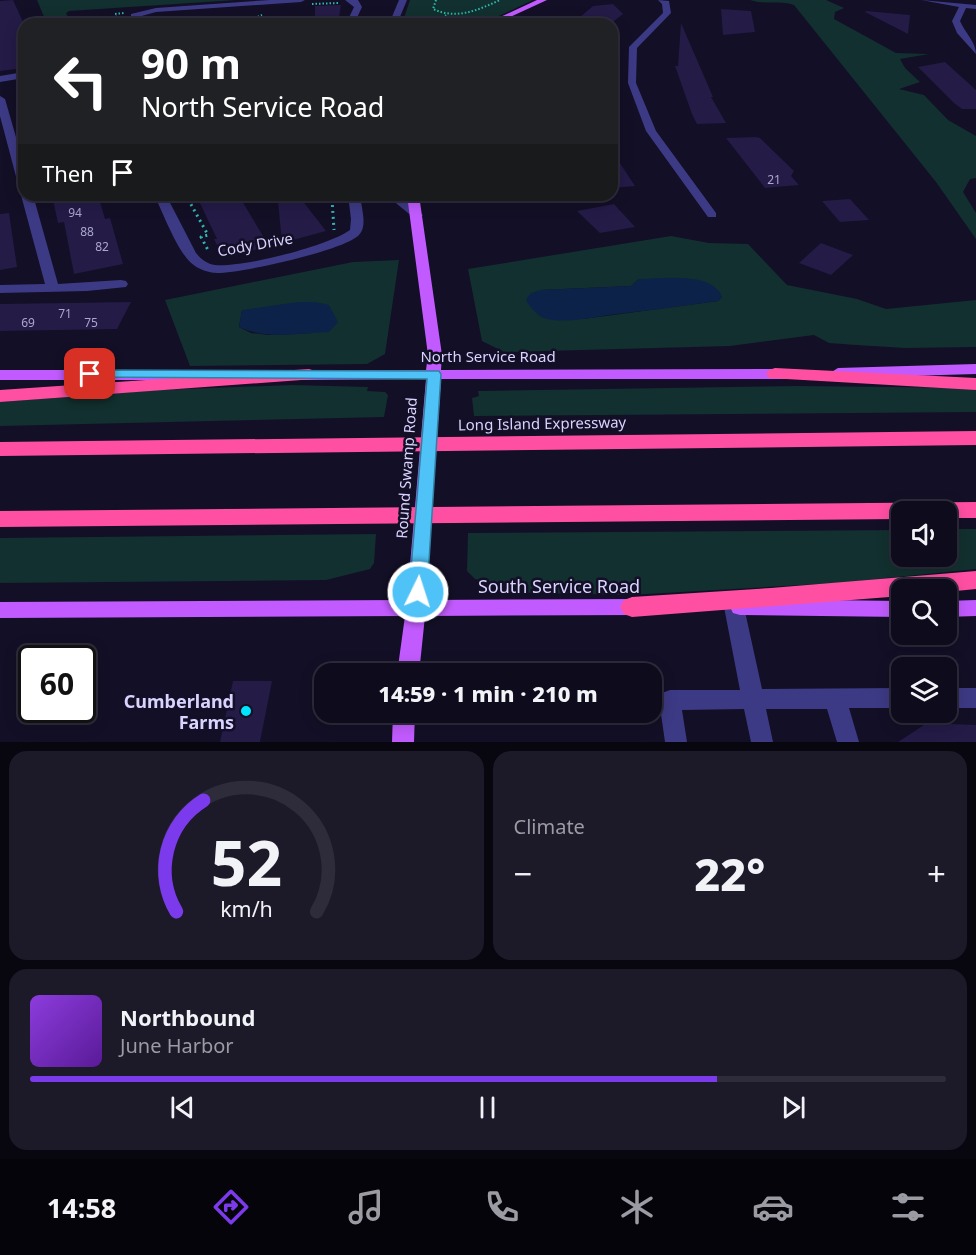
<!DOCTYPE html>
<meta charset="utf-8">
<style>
body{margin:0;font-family:"Noto Sans",sans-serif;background:#1c1929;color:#f1f3f6;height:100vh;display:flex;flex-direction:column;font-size:22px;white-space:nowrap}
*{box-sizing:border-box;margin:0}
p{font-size:20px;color:#9b9ba3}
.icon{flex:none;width:33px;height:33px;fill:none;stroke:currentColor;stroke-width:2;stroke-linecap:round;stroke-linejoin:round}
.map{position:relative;height:742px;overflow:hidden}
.drawer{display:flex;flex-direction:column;gap:9px;padding:9px;background:#08060f;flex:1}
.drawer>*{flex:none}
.hud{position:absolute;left:18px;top:18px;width:600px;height:183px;border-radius:18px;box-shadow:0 3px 15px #0003,0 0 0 2px #2e2b3b;background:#202124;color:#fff;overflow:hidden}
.tools{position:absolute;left:891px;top:501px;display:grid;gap:12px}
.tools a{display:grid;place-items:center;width:66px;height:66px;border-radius:12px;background:#0e0b1c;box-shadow:0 3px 15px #0003,0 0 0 2px #2e2b3b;font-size:30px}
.speed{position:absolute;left:18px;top:645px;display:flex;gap:12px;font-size:30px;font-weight:700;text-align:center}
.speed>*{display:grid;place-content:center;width:78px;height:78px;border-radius:50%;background:#0e0b1c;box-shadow:0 3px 15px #0003,0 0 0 2px #2e2b3b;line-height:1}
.speed .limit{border:3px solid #111;border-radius:9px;background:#fff;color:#111}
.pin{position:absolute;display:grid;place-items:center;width:51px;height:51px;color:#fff;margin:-26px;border-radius:12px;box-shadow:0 3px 9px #0006}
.me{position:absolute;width:66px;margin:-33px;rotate:4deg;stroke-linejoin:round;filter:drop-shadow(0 0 4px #0008)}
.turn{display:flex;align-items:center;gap:21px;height:126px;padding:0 24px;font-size:27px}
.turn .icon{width:78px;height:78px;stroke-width:2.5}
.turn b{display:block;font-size:42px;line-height:51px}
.then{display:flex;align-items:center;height:57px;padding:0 24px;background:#0003;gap:12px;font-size:22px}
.big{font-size:45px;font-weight:800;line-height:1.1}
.drawer .tile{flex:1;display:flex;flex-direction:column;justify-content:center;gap:9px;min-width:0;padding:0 21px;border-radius:18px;background:#1c1929}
.drawer .dial{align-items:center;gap:0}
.dial svg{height:156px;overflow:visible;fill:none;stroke:#2e2b3b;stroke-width:7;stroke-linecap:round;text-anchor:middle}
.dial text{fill:#f1f3f6;stroke:none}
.song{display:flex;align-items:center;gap:18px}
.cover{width:72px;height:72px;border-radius:9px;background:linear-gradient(135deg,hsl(270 70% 55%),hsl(270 70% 35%))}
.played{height:6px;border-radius:3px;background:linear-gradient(90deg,#7c3aed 75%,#2e2b3b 75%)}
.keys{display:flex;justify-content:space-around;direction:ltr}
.heat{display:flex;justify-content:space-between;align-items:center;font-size:33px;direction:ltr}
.drawer .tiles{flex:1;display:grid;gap:9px;grid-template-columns:1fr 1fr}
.tile:last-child{grid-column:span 2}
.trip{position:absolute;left:314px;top:663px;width:348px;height:60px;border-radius:18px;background:#0e0b1c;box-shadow:0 3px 15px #0003,0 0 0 2px #2e2b3b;font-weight:800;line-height:60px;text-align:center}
.menu{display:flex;height:96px;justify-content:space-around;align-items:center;background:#06040b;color:#9b9ba3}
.menu .icon{width:42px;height:42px}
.menu .active{color:#7c3aed}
.menu b{font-size:27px;color:#f1f3f6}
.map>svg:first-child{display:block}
.green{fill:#12302f;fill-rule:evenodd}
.water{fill:#0c2248}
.building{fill:#241b47}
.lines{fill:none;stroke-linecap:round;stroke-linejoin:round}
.path-far1{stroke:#2fb8b0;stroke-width:2;stroke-dasharray:1.5 2;stroke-linecap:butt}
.path{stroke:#2fb8b0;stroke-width:3;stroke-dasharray:2 4;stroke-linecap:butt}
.minor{fill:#3d3a85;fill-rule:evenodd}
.major{fill:#c25bff;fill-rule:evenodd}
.highway{fill:#ff4fa3;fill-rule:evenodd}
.route{fill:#4fc3f7;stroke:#337fa1;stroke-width:1.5}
.poi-dot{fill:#00e5ff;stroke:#130f26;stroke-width:2}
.labels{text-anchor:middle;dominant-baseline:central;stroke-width:5;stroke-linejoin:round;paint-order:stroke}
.number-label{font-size:12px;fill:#aca6d1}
.street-label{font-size:15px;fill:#d9d4ff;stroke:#130f26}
.near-street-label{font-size:18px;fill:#d9d4ff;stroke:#130f26}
.near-poi-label{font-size:18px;font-weight:bold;fill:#d9d4ff;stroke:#130f26;text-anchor:end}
</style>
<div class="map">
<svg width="976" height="742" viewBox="0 0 976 742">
<rect width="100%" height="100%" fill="#130f26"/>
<!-- green -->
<g class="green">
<polygon points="37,0 236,0 69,11 66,13 71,24 47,24"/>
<polygon points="410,0 533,0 482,24 402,24"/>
<path d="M750 0H826L844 8 835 12 834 19 896 53 929 54 900 59 905 68 920 82 899 89 924 95 948 120 976 136V178L970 179 963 192 976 213V239L936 182 794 5C780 0 764 5 750 0Z"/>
<path d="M671 236 709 243 748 244 787 285 857 299 886 309 976 300V347L905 348 856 345 829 343 814 335 730 346 504 352 482 341 468 269ZM639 279H650L722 297 718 301 583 319H553L542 317 538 312 541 290 631 286Z"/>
<path d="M399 260 385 354 367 364 190 366 165 300 353 262ZM242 310 313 333 269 335 251 333 239 327Z"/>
<polygon points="292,385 368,387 367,391 385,392 388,395 384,417 0,426 0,402 159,390"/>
<polygon points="799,386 976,388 976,412 474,416 472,398 479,396 478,391"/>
<polygon points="947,529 976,529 976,569 838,583 629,595 501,592 501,584 475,579 467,571 468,533 901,530 902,556 946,556"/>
<polygon points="376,534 374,563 370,569 326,580 0,583 0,538"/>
</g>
<!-- water -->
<g class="water">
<path d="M639 279C661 279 713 271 722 297L718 301C682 306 645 311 609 315 589 318 563 324 544 318 538 316 528 306 526 299L531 293 541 290 631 286Z"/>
<path d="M298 302H315L329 305 338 322 329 332C300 333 266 340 239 327L242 310Z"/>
</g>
<!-- building -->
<g class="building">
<polygon points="13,0 23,22 24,68 0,71 0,1"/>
<polygon points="613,4 623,14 610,24 576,24 584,18 579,18 593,6"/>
<polygon points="341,5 338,24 315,24 315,6"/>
<polygon points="721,9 751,11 755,32 723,35"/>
<polygon points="866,11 910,15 908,34 865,12"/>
<polygon points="681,23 713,97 711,97 726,123 697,124 692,114 675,66 678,66"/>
<polygon points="945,62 976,90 976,109 962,109 954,103 918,67"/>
<polygon points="756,137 760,138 794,171 791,176 799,185 765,188 726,138"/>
<polygon points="612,151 635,186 612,188"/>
<polygon points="52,195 98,195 105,219 110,218 123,264 74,274 64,222 58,223"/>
<polygon points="198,195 236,195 239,201 242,201 269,246 227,257 225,254 222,255 214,239 217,239 198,199 200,199"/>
<polygon points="286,195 298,195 326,231 282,243 278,201 286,200"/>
<polygon points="850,199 869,220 840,222 822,201"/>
<polygon points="614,204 635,227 600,233 577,211"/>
<polygon points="9,213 17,267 0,270 0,214"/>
<polygon points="821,243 853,255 831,275 799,263"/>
<polygon points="131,302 117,329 0,331 0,304"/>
<polygon points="233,681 272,681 260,742 220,742"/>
<polygon points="927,723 976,725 976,742 898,742"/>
</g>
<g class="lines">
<!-- path-far1 -->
<g class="path-far1">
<path d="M436 0 433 9C457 20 478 10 500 0"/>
<polyline points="312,4 338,3"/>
<polyline points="244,17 255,18 262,15"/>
<polyline points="118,24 115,14 124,13"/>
<polyline points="434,24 446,15"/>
<polyline points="186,195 189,201"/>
<polyline points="332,195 332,201"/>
</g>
<!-- path -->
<g class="path">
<polyline points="188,199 208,235 201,237 208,250"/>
<polyline points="332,199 334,230"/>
</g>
<!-- minor -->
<g class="minor">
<polygon points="270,0 305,0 301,2 156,12 138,17 139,24 131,24 131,14 156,8"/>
<polygon points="345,0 358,0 362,7 354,24 346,24 354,7"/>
<polygon points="399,0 407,0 397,24 389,24"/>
<polygon points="658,0 669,1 671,13 637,48 636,83 656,131 716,213 716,217 708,217 646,131 628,83 629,47 663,13 662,4"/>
<path d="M921 0 976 5V9L966 8 960 21C965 33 976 42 976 54L957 33 952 21 959 7Z"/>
<polygon points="24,72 24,78 0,82 0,76"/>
<polygon points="0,96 5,99 24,165 24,187 18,184 0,116"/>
<polygon points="24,192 24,195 33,195 58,284 121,280 126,281 128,284 126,287 87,291 0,293 0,285 45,284 21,195"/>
<path d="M154 195H166L196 253C201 259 207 264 215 265 242 268 328 246 350 230L351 219 348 195H360C361 206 368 226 359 235 343 251 241 273 217 273 210 273 201 270 195 266 178 255 164 214 154 195Z"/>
<polygon points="386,195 399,195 423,215 421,217 413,217"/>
<polygon points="734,599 741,601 744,607 762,689 902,688 902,708 849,708 859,742 837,742 827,709 766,709 773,742 751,742 744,709 682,710 687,742 665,742 659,700 662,693 670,690 740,690 724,607 727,601"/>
<rect x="946" y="688" width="30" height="20"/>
</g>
<!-- major -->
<g class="major">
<polygon points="537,0 547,0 495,24 485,24"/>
<polygon points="407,195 419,195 442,355 441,370 787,369 795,374 787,379 441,379 426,600 641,599 648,601 651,607 648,613 641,615 425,616 419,674 397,674 405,616 0,618 0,602 407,600 426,379 298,380 290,375 298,370 426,370 428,355"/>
<polygon points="976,364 976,374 838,378 830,373 838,368"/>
<polygon points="0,370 250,370 258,375 250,380 0,380"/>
<polygon points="740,599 902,601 902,617 740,615 733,613 730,607 733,601"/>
<polygon points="976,600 976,616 946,617 946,601"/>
<polygon points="393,712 415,712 414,742 392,742"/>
</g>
<!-- highway -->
<g class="highway">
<polygon points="775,368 976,378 976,390 769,378 766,374 769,370"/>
<polygon points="309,369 315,371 318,375 315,379 0,402 0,390"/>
<polygon points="976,431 976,445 0,456 0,442"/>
<polygon points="976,502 976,518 946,518 946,512 902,512 902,519 0,527 0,511"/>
<polygon points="976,571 976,589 946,592 946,590 902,590 902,596 632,617 624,614 620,607 624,600 632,597 771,588"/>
</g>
</g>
<!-- route -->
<polygon class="route" points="90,370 439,371 441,374 427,592 424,597 418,600 411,597 409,592 427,379 85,377 83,374"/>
<!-- markers -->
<circle class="poi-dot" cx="246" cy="711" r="6"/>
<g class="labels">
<!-- number labels -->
<g class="number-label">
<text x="774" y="179">21</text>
<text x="75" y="212">94</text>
<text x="87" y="231">88</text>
<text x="102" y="246">82</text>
<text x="65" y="313">71</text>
<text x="28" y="322">69</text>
<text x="91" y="322">75</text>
</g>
<!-- street labels -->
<g class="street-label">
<text transform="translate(255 244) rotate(-10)">Cody Drive</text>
<text x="488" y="356">North Service Road</text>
<text transform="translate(542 423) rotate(-1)">Long Island Expressway</text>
<text transform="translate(406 468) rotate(-86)">Round Swamp Road</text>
</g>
<!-- near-street labels -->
<g class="near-street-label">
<text x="559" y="586">South Service Road</text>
</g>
<!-- near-poi labels -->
<g class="near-poi-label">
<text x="234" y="701">Cumberland<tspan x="234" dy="21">Farms</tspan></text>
</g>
</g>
</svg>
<div class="tools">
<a><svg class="icon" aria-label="sound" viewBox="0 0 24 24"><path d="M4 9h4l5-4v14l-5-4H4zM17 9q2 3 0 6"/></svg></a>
<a><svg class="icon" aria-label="search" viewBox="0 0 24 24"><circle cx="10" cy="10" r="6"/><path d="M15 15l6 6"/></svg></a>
<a><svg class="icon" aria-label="layers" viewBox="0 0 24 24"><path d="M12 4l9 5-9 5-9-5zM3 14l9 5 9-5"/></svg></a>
</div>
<div class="speed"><div class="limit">60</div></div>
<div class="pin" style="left:90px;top:374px;background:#d93025"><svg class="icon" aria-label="arrive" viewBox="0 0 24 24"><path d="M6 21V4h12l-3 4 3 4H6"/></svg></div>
<svg class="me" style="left:418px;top:592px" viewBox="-20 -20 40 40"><circle r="17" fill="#4fc3f7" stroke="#fff" stroke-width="3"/><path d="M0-11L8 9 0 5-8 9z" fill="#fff"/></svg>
<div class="trip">14:59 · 1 min · 210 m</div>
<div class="hud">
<div class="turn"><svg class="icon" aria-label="left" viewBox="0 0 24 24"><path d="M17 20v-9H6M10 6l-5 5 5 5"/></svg><div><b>90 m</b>North Service Road</div></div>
<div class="then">Then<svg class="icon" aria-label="arrive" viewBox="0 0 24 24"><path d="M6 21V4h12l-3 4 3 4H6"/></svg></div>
</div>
</div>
<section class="drawer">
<div class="tiles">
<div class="tile dial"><svg viewBox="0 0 100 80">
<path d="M14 69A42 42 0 1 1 86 69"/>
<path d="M14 69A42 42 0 0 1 28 12" stroke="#7c3aed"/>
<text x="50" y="56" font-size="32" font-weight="700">52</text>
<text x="50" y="72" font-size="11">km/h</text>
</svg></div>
<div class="tile"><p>Climate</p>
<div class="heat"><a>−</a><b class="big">22°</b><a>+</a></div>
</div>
<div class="tile">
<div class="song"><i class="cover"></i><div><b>Northbound</b><p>June Harbor</p></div></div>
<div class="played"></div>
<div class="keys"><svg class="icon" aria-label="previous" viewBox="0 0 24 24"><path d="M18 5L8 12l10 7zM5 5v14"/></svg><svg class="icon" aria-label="pause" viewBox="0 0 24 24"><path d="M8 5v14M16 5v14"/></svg><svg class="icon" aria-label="next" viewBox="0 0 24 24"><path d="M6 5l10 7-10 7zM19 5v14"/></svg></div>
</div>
</div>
</section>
<nav class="menu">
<b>14:58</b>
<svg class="icon active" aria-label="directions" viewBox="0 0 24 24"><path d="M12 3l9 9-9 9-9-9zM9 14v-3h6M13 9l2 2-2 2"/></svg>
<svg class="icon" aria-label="music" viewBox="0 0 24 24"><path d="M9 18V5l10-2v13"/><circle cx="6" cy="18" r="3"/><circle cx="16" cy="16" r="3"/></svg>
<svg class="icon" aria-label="phone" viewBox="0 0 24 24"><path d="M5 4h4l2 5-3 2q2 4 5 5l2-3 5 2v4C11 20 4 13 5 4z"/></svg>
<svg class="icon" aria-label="climate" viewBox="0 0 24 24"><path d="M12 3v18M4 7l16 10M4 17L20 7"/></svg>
<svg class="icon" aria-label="car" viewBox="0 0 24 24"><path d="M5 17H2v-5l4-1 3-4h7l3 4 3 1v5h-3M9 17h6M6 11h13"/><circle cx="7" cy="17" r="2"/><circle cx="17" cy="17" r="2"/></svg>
<svg class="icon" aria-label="filters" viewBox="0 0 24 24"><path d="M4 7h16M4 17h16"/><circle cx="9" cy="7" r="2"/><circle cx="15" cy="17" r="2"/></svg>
</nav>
